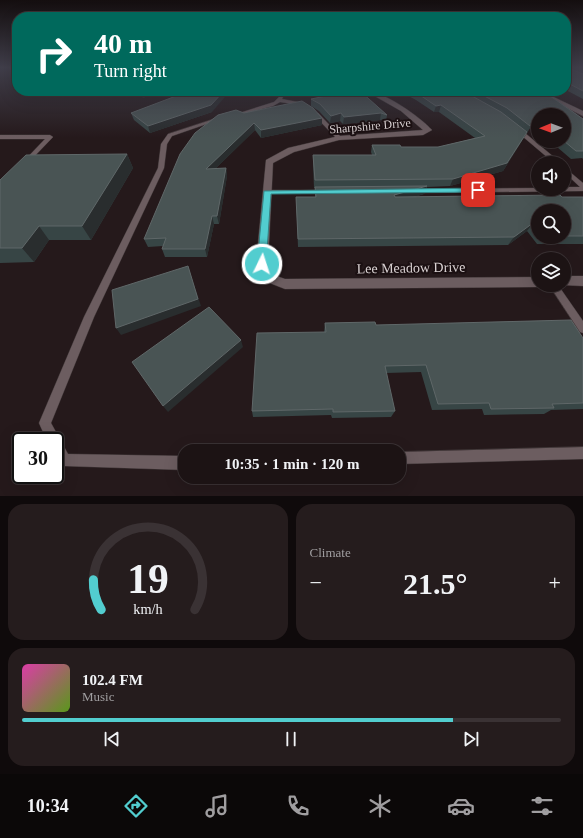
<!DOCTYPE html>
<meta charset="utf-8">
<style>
body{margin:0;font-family:Georgia,serif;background:#251c1d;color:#f1f3f6;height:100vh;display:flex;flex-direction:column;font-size:15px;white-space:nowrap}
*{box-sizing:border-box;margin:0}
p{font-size:13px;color:#a09ea0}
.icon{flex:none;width:22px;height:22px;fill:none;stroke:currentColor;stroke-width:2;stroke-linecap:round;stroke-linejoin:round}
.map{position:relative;height:496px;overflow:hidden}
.details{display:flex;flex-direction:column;gap:8px;padding:8px;background:#0f0a0b;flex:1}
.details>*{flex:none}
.banner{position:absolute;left:12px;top:12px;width:559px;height:84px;border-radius:16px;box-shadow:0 4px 16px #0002,0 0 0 1px #3a3234;background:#00695c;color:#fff;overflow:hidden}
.needle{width:26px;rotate:269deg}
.tools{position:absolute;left:531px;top:108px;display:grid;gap:8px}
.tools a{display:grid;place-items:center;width:40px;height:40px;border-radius:50%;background:#1c1314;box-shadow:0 4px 16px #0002,0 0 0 1px #3a3234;font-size:20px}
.speed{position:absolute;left:12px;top:432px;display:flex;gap:8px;font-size:20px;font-weight:700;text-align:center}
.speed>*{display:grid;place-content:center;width:52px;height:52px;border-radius:50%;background:#1c1314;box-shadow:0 4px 16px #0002,0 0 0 1px #3a3234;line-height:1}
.speed .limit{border:2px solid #111;border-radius:6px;background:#fff;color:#111}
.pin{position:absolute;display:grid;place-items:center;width:34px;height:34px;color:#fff;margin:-17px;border-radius:8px;box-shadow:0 2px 6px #0006}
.me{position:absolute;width:44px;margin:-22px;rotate:4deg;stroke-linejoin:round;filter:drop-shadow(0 0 3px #0008)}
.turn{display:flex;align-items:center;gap:14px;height:84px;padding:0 16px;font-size:18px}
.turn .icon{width:52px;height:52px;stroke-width:2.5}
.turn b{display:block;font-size:28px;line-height:34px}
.big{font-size:30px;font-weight:700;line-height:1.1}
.details .tile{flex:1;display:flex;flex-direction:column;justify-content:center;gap:6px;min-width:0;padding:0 14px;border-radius:16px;background:#251c1d}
.details .dial{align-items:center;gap:0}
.dial svg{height:104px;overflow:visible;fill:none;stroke:#3a3234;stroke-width:7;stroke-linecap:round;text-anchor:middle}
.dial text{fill:#f1f3f6;stroke:none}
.song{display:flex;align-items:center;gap:12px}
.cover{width:48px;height:48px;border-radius:6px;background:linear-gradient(135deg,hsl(320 70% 55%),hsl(90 70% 35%))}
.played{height:4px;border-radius:2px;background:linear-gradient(90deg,#52cdcf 80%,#3a3234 80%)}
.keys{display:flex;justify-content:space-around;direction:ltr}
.heat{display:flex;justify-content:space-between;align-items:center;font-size:22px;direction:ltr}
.details .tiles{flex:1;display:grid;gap:8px;grid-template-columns:1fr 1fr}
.tile:last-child{grid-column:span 2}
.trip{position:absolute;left:178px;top:444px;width:228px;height:40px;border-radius:16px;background:#1c1314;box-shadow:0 4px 16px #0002,0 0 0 1px #3a3234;font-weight:700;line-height:40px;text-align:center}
.tab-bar{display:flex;height:64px;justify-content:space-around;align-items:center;background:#0b0808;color:#a09ea0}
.tab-bar .icon{width:28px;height:28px}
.tab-bar .active{color:#52cdcf}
.tab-bar b{font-size:18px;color:#f1f3f6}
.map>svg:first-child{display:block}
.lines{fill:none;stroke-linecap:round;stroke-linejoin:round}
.service-casing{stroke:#3f3637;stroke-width:1}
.minor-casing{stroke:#3f3637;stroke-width:1}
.service{fill:#6c5d60;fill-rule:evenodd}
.minor{fill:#6c5d60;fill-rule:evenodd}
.wall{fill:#374545;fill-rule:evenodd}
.shaded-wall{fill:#292d2e}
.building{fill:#495454;stroke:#5f6768}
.route{fill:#52cdcf;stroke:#358587}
.labels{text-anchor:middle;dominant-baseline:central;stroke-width:4;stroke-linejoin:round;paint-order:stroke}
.far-street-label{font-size:12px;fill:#d9d1d2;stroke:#1b1012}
.street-label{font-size:14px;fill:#d9d1d2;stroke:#1b1012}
</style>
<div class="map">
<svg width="583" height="496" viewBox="0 0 583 496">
<rect width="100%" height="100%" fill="#25191b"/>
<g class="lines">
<!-- service casing -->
<g class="service-casing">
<g id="service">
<polygon points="9,68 17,70 17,72"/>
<polygon points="274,91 278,91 283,97 282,99 303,103 307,106 305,107 300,105 280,102 273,106 232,117 230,116 274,102 279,97"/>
<polygon points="314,113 318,113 341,137 341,139 337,139 314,115"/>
<polygon points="217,118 221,119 172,136 167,144 164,168 94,317 51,423 68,454 185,456 185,470 64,466 59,465 55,456 55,441 47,441 39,423 84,317 158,168 161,144 168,134"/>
<polygon points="515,128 519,128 561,163 554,163 515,130"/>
<polygon points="0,135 50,135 53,137 27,164 23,164 23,162 45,139 0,139"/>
<polygon points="564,167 583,183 583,191 416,193 413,191 416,189 538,188 538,189 564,189 564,187 580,187 564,172"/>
<polygon points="267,190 326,190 329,192 326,194 265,193 264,192"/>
<polygon points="549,285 558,285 583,321 583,333 580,332"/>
<polygon points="583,447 583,459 399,464 399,452"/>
</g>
</g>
<!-- minor casing -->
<g class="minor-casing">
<g id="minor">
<polygon points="150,91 159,91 144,97 139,96"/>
<path d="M366 91C384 91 420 117 432 130L423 135 339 140 294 152 273 163 268 264 271 274 285 279 538 277V285H542L538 287 285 289 262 280 256 264 266 160 288 148 339 136 423 130 401 111Z"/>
<polygon points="533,91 541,91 583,111 583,116"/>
<polygon points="564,276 583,276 583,286 562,285 564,285"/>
</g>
</g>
<!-- service -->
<use href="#service" class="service"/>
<!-- minor -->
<use href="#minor" class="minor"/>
</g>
<!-- wall -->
<g class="wall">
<polygon points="566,68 583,68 583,99 566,90"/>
<polygon points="300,91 360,91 387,115 386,122 380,120 343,124 340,121 330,123 319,111 311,106 311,99 319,98"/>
<path d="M399 91H543L583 119V159L582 158 571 159 550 141H564L538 115V130L532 125 503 171 450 186 427 187 424 194 414 197H583V244H537L527 231 508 245 298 247 296 197H315V188H314L313 163V155H372L371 152 372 145 401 147H438L475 138 439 112H434L416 100ZM538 211H564V237H538Z"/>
<polygon points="212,112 150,133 134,120 131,113"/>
<polygon points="244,113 322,125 261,138 255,130 216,168 226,168 227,176 219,224 214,224 207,257 165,257 162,249 163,246 148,247 144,239"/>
<polygon points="127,154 133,168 91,240 49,240 34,262 0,263 0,180"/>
<polygon points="325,323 376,325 583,338 583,409 551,410 544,414 484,415 482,409 432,410 421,372 386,373 395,411 391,417 332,418 331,415 253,417 252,411 324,332"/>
</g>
<!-- shaded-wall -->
<g class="shaded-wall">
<polygon points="224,91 230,91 212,112 150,133 148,126"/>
<polygon points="441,105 439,112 434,112 436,106"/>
<polygon points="341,113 340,121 330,123 331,116"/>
<polygon points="381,113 380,120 343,124 344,117"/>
<polygon points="322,118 322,125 261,138 261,130"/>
<polygon points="254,123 255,130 208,176 206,169"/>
<polygon points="527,132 503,171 450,186 453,179"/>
<polygon points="127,154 133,168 91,240 82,226"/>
<polygon points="226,168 227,176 219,224 217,216"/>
<polygon points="427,186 424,194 392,203 394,195"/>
<polygon points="212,216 214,224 207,257 205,249"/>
<polygon points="533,223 527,231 508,245 514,237"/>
<polygon points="39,226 49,240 34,262 22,248"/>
<polygon points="188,266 201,306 121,335 116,328"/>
<polygon points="241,340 243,347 168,412 163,406"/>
</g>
<!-- building -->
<g class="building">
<polygon points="566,68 568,68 583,74 583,91 566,82"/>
<polygon points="193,91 224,91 211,105 148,126 131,113 176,96"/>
<polygon points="319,91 360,91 387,115 381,113 344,117 341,113 331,116 320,104 311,99 331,95"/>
<polygon points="414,91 463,91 501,112 527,132 507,163 453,179 315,180 313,155 376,155 372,145 400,145 401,147 438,147 485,136 441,105 436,106"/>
<polygon points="475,91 543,91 583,119 583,151 576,151 564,141 564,115 538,115 538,120 535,118 530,126 507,108"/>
<polygon points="302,101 313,108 322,118 261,130 254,123 206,169 226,168 217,216 212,216 205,249 162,249 166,238 144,239 180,154 195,133 218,115 236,110 244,113"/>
<polygon points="127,154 82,226 39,226 22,248 0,248 0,180 26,155"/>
<polygon points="427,186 394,195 395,197 560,195 562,197 583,197 583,236 564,236 564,211 538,211 538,229 533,223 514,237 298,239 296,197 316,197 315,187"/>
<polygon points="188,266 198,299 116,328 112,290"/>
<polygon points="209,307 241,340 163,406 132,362"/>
<polygon points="571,320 583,338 583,403 552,404 554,408 491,409 489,403 438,404 426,365 385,366 395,411 333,412 333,409 252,411 257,333 326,332 325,323 375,322 376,325"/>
</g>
<!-- sky -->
<linearGradient id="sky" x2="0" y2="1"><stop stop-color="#140e0f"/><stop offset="0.49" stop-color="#403e4a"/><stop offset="1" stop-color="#403e4a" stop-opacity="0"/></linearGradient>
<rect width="583" height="138" fill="url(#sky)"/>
<!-- route -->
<polygon class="route" points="478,188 481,189 481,192 271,194 266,264 262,268 257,264 264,191"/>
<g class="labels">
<!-- far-street labels -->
<g class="far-street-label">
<text transform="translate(370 126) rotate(-5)">Sharpshire Drive</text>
</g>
<!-- street labels -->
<g class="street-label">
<text transform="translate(411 268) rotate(-1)">Lee Meadow Drive</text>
</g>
</g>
</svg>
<div class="tools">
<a><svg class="needle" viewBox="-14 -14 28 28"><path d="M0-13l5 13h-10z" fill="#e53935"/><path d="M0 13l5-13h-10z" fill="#a09ea0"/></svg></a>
<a><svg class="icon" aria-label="sound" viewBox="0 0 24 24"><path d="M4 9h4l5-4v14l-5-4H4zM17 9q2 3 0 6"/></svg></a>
<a><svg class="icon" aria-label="search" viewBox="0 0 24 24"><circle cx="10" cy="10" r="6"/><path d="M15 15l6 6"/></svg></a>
<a><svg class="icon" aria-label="layers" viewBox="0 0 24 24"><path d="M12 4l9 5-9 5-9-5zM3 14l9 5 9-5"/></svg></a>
</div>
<div class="speed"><div class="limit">30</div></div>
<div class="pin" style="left:478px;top:190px;background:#d93025"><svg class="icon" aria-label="arrive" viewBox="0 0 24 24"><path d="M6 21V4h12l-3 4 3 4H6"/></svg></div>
<svg class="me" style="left:262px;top:264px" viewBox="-20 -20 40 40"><circle r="17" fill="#52cdcf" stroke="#fff" stroke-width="3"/><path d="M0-11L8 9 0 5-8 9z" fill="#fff"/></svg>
<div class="trip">10:35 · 1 min · 120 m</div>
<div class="banner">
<div class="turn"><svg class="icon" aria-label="right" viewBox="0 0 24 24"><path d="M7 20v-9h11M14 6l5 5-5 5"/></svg><div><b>40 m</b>Turn right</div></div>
</div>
</div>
<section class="details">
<div class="tiles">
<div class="tile dial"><svg viewBox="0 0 100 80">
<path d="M14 69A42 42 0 1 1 86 69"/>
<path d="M14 69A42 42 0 0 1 8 46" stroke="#52cdcf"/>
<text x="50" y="56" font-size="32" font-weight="700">19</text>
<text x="50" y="72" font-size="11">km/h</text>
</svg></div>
<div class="tile"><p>Climate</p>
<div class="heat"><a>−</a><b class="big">21.5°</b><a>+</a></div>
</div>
<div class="tile">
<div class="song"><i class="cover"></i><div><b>102.4 FM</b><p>Music</p></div></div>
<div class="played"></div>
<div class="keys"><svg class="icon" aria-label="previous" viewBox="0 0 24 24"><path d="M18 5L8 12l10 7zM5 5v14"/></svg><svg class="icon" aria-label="pause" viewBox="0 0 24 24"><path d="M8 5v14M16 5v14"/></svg><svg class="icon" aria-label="next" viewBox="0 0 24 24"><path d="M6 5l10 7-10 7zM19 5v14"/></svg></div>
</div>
</div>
</section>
<nav class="tab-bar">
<b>10:34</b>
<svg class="icon active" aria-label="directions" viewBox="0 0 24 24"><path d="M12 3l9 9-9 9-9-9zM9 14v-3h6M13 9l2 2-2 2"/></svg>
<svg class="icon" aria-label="music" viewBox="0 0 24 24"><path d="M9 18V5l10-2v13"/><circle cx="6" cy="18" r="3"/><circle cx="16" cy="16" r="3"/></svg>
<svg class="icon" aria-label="phone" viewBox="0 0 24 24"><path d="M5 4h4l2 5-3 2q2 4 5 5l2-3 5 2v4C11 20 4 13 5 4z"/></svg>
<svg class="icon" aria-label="climate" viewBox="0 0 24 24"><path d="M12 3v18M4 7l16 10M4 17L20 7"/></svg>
<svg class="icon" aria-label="car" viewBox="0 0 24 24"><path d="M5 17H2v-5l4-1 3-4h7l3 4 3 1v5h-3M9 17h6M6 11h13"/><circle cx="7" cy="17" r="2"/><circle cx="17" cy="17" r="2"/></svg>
<svg class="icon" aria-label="filters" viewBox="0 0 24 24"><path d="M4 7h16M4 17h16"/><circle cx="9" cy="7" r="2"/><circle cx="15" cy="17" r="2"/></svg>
</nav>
